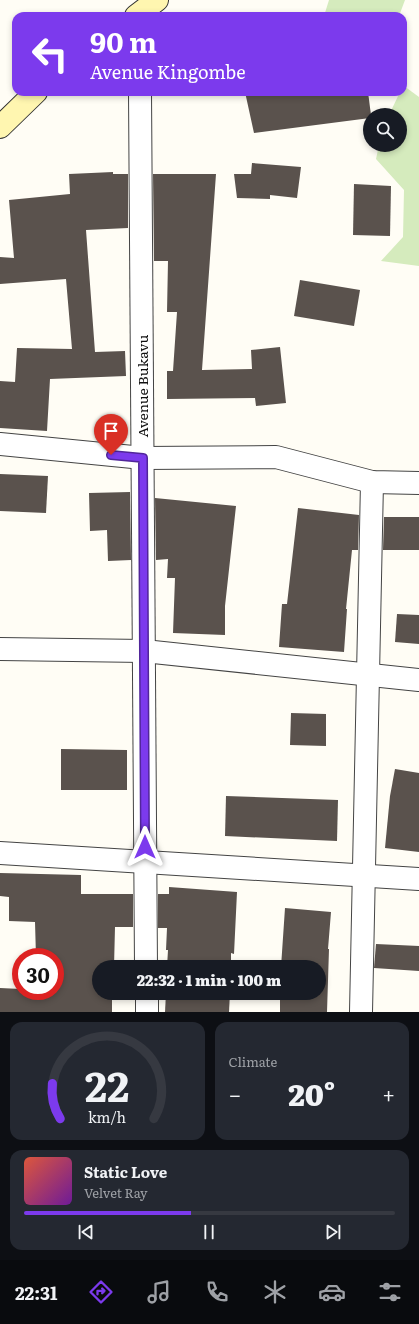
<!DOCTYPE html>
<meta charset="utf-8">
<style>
body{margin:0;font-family:Literata,serif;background:#242831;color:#f1f3f6;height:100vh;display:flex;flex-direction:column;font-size:15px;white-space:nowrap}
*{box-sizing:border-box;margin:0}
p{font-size:13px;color:#9ea1a6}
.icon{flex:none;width:22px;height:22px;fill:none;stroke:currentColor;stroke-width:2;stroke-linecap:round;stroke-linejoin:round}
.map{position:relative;height:1012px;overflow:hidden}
.side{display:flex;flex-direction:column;gap:10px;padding:10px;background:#0d0f14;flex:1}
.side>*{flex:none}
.hud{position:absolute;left:12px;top:12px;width:395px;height:84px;border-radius:12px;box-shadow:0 2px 6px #0003;background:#7c3aed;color:#fff;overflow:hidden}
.buttons{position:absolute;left:363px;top:108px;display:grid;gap:8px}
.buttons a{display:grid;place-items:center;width:44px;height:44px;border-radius:50%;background:#171b24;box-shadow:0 2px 6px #0003;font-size:20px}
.speed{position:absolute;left:12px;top:948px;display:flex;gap:8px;font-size:20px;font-weight:700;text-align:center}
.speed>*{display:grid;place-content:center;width:52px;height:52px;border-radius:50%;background:#171b24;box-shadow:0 2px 6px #0003;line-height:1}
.speed .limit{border:6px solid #d22;background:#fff;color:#111}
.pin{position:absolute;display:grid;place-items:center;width:34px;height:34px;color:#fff;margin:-41px -17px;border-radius:50% 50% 50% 0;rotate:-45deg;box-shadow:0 0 4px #0007}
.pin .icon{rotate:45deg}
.me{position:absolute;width:44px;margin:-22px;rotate:0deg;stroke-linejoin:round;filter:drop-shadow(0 0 3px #0008)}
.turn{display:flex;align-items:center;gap:14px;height:84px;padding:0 12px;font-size:18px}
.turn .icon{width:52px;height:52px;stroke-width:2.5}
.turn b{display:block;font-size:28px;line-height:34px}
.big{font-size:30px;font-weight:800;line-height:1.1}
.side .widget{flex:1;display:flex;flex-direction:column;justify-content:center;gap:6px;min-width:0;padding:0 14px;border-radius:12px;background:#242831}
.side .dial{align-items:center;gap:0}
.dial svg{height:104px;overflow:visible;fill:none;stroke:#363941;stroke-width:7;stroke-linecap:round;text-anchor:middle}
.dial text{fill:#f1f3f6;stroke:none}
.song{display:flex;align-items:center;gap:12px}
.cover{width:48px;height:48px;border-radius:6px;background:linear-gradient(135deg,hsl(10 70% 55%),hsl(280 70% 35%))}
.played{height:4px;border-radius:2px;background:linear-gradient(90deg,#7c3aed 45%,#363941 45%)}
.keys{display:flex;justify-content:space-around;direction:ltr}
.heat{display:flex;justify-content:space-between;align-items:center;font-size:22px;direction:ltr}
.side .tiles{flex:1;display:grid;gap:10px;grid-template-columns:1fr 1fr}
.widget:last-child{grid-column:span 2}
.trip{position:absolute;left:92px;top:960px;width:234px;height:40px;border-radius:20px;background:#171b24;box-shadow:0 2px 6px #0003;font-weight:800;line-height:40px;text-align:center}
.tabs{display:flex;height:64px;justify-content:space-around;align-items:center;background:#090b0e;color:#9ea1a6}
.tabs .icon{width:28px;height:28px}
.tabs .on{color:#7c3aed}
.tabs b{font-size:18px;color:#f1f3f6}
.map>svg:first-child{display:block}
.green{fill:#d5ebbd}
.building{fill:#5a524d}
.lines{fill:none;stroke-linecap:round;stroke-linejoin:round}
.street-casing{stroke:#444;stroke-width:24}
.secondary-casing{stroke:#333;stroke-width:24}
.street{stroke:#fff;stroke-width:22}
.secondary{stroke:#fff6b0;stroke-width:22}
.route-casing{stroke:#51269a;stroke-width:10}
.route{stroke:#7c3aed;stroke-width:7}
.labels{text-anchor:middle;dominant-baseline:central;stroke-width:4;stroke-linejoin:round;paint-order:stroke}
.street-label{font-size:14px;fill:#111;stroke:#fff}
</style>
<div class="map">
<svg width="419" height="1012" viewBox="0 0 419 1012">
<rect width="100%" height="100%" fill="#fffdf5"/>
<!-- green -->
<g class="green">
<polygon points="329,0 405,0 399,16 324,16"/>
<polygon points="404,86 419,97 419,266 381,261 403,237 404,190 376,159 379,145 400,145 400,115 389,115 400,92 403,92"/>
</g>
<!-- building -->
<g class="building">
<polygon points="245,92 368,92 371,115 370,118 254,133"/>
<polygon points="252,163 301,167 297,198 270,195 270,199 237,198 234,174 251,174"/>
<polygon points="113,172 113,174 128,174 128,228 86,230 95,352 125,351 126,376 50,379 47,431 0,428 0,381 15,382 17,348 72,349 66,279 0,284 0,257 14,258 9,200 70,194 69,174"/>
<polygon points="153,174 216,174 202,370 252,369 251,350 280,347 286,403 256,406 255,398 167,399 167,371 173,371 177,312 167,312 168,261 154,261"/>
<polygon points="354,184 391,186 390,236 353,235"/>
<polygon points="300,280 360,290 354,326 294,316"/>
<polygon points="0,474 48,476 46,513 0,511"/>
<polygon points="130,492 131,560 108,561 107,530 90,531 89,493"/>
<polygon points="155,498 236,506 225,606 225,635 173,633 175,578 167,578 168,559 156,560"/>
<polygon points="298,508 359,515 358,550 352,550 346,609 347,609 344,652 279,647 282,604 287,604"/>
<polygon points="384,517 419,517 419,550 383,550"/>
<polygon points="397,614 419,615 419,644 395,642"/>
<polygon points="291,713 326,714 326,746 290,745"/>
<polygon points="61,749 127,750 127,790 61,790"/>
<polygon points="395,769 419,773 419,852 385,848 390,796"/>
<polygon points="226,796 338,800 337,841 225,836"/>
<polygon points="0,873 81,875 81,894 133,894 133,927 115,927 114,967 99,967 99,993 112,993 112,1012 0,1012 0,988 21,989 21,991 55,991 55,957 36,957 35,922 9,921 9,897 0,896"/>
<polygon points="169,887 237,892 234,954 231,953 231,967 167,967 168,950 166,950 167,928 158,928 158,894 169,894"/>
<polygon points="285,908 331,912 328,949 329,949 327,1012 280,1012 280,993 319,993 319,967 281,967"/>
<polygon points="376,944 419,946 419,971 374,968"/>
<polygon points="166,993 230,993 229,1012 165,1012"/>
</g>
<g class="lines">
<!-- street casing -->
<g class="street-casing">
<g id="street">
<polyline points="140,92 146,967"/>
<polyline points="0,444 143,458 276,457 372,482 419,483"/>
<polyline points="0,649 144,651 419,680"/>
<polyline points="0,853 419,879"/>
<polyline points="147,993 147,1012"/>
<polyline points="361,1012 372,482"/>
</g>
</g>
<!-- secondary casing -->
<g class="secondary-casing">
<g id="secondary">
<polyline points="136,16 157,0"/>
<polyline points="0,127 36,92"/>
</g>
</g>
<!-- street -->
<use href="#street" class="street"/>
<!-- secondary -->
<use href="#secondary" class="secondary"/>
</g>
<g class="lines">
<!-- route casing -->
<g class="route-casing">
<polyline id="route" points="111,455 143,458 145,847"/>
</g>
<!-- route -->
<use href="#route" class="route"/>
</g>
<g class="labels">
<!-- street labels -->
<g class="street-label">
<text transform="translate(142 386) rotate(-90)">Avenue Bukavu</text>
</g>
</g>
</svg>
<div class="buttons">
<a><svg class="icon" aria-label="search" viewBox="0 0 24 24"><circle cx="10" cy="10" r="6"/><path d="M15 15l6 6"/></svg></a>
</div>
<div class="speed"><div class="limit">30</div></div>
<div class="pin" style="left:111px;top:455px;background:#d93025"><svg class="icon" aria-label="arrive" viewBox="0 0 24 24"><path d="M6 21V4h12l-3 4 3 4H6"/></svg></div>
<svg class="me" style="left:145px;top:847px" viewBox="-20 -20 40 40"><path d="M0-17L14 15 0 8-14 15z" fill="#7c3aed" stroke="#fff" stroke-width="4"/></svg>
<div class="trip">22:32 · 1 min · 100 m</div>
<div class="hud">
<div class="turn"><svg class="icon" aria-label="left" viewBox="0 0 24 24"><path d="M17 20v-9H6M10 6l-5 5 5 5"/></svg><div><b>90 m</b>Avenue Kingombe</div></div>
</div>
</div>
<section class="side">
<div class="tiles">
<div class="widget dial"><svg viewBox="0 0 100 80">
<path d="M14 69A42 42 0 1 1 86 69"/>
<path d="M14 69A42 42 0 0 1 8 42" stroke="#7c3aed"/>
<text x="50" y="56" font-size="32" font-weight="700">22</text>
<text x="50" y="72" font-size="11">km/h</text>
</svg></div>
<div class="widget"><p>Climate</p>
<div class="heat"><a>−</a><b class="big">20°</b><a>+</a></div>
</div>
<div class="widget">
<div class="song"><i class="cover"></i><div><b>Static Love</b><p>Velvet Ray</p></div></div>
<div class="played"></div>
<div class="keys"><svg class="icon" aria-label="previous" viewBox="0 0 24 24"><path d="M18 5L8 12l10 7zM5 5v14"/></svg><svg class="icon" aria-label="pause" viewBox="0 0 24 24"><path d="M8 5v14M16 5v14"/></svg><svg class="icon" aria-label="next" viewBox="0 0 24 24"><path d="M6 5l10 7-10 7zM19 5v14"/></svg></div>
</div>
</div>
</section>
<nav class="tabs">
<b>22:31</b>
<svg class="icon on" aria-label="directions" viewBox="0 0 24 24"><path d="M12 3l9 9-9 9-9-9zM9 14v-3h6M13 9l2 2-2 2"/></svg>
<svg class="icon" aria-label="music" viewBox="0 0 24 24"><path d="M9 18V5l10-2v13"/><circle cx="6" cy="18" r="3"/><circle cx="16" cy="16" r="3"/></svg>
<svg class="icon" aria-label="phone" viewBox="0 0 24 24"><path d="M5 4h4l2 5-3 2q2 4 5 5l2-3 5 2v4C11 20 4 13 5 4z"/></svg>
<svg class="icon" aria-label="climate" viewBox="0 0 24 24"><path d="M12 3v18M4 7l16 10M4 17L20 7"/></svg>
<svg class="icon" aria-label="car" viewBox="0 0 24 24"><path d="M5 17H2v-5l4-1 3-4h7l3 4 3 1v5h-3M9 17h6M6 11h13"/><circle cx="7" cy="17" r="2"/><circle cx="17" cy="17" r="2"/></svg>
<svg class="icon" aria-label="filters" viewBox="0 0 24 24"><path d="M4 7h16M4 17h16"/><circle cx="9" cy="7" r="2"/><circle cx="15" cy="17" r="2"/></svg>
</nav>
